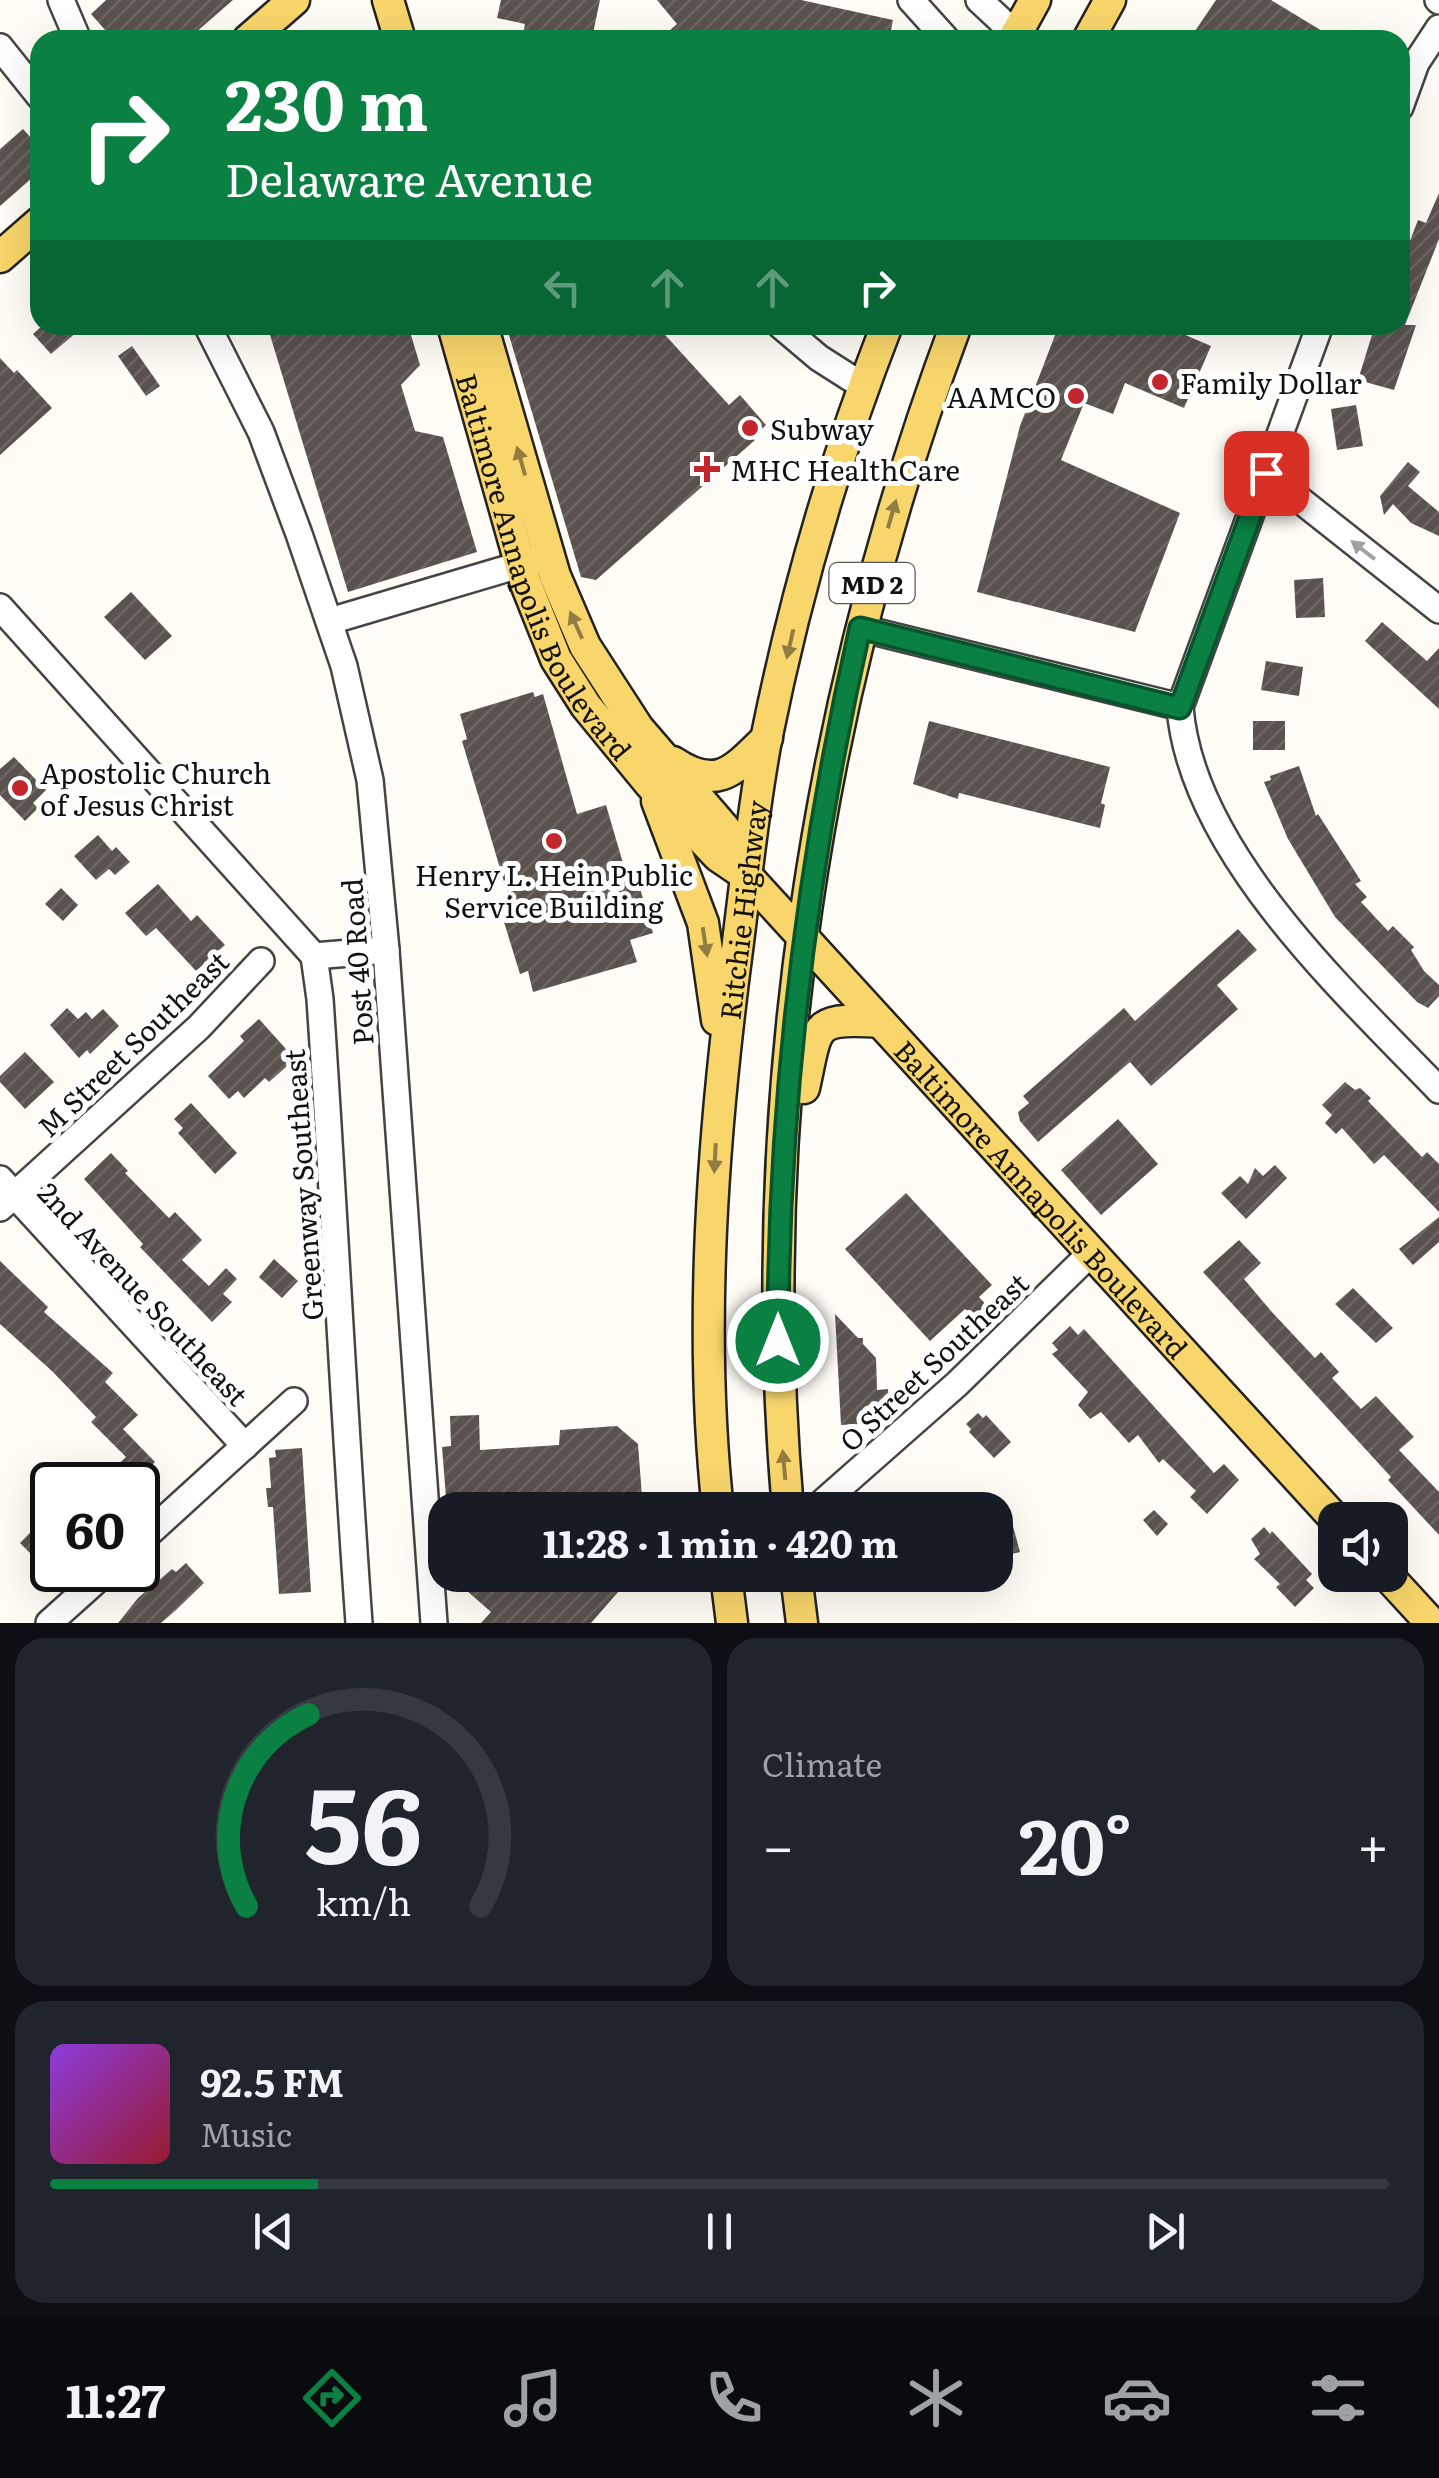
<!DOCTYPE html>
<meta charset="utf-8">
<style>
body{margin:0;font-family:Literata,serif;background:#20242c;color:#f1f3f6;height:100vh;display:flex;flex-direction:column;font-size:38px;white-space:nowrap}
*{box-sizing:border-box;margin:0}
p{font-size:32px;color:#9ea1a6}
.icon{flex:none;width:55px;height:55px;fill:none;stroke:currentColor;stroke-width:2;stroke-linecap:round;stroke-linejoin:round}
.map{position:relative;height:1623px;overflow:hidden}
.sheet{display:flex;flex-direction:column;gap:15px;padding:15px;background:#0d0f14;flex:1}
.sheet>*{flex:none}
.banner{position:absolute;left:30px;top:30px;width:1380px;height:305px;border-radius:30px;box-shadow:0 10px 40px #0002;background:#0b8043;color:#fff;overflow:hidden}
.buttons{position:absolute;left:1318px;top:1502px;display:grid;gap:20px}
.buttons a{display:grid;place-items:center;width:90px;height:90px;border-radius:20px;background:#171b24;box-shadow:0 10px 40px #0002;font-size:50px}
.speed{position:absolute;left:30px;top:1462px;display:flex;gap:20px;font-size:50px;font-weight:700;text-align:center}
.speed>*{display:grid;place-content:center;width:130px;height:130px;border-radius:50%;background:#171b24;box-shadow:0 10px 40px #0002;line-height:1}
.speed .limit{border:5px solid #111;border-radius:15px;background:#fff;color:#111}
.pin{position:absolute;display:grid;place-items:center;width:85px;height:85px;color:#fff;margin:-42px;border-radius:20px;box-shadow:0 5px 15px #0006}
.me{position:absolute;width:110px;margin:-55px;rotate:0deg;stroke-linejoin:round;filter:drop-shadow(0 0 8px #0008)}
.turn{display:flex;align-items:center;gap:35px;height:210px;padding:0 30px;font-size:45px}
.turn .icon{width:130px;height:130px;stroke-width:2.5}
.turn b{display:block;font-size:70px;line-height:85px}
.lanes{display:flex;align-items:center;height:95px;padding:0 30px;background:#0003;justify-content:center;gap:50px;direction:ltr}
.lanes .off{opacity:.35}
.big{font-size:75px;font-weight:700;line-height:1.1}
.sheet .tile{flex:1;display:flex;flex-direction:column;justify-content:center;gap:15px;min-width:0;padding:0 35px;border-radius:30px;background:#20242c}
.sheet .dial{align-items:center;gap:0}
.dial svg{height:260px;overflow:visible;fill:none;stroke:#363941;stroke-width:7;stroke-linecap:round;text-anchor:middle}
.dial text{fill:#f1f3f6;stroke:none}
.song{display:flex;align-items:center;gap:30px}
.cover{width:120px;height:120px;border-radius:15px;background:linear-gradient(135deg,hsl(270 70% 55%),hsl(350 70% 35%))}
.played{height:10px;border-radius:5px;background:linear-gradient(90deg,#0b8043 20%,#363941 20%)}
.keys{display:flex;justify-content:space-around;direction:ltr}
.heat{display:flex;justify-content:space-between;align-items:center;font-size:55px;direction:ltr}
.sheet .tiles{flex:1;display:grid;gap:15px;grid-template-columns:1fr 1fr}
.tile:last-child{grid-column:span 2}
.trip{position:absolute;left:428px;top:1492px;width:585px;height:100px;border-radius:30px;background:#171b24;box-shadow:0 10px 40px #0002;font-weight:700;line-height:100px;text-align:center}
.dock{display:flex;height:160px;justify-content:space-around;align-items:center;background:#090b0e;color:#9ea1a6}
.dock .icon{width:70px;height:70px}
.dock .selected{color:#0b8043}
.dock b{font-size:45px;color:#f1f3f6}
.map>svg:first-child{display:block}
.building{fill:url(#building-hatch)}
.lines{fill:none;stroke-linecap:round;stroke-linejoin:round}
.minor-casing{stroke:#444;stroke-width:30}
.major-casing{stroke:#222;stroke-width:35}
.minor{stroke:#fff;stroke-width:25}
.major{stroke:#f9d66b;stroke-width:30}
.oneway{fill:#917d42}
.oneway2{fill:#a0a0a0}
.route-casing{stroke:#07532c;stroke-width:25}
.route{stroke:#0b8043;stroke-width:18}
.poi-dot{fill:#c4262e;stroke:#fff;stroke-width:4}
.labels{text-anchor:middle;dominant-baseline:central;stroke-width:10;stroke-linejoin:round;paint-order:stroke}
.shield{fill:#fff;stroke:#585858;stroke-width:2.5}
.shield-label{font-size:25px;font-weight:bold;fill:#111}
.poi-label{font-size:28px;fill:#111;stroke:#fff;text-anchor:start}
.street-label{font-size:28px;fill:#111;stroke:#fff}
</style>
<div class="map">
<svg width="1439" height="1623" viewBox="0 0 1439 1623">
<defs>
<pattern id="building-hatch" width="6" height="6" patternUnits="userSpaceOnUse" patternTransform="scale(2.5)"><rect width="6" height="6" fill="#5a524d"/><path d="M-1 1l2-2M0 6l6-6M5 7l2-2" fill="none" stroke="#6d6662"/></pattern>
</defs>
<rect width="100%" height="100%" fill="#fffdf5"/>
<!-- building -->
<g class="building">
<polygon points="106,0 233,0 187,40 114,40 91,14"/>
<polygon points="501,0 600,0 592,38 563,32 561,40 522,40 525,24 497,18"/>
<polygon points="657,0 801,0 893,20 889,40 659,40 677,24"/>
<polygon points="1216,0 1271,0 1337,40 1189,40"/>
<polygon points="23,129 40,148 40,171 0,206 0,149"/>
<polygon points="1439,193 1439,239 1405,325 1416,325 1394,390 1358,380 1375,325 1400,325 1400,267 1418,220 1426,223"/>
<polygon points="43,325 85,325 51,354 33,334"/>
<polygon points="267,325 408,325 420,365 401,385 415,431 443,437 477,552 348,592"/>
<polygon points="506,325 656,325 729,405 740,395 766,425 752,438 755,440 596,580 581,577"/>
<polygon points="1059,325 1162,325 1211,346 1184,408 1125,383 1113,414 1084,403 1061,460 1180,513 1135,632 977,592 1020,426"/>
<polygon points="132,346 160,386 146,396 118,356"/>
<polygon points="0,358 14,373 17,370 52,408 0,455"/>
<polygon points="1356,405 1363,446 1337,450 1331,409"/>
<polygon points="1408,462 1420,472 1408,486 1439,512 1439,536 1411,523 1393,504 1384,515 1380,496"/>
<polygon points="1323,578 1325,617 1296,618 1294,580"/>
<polygon points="131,592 172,636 145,660 104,617"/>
<polygon points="1382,622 1427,661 1439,648 1439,709 1365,641"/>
<polygon points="1266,661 1303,667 1299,696 1261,690"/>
<polygon points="533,692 535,697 543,694 577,814 606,805 625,870 634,868 653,933 630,940 637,962 533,992 528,971 520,974 500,909 511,905 462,741 467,739 460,714"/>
<polygon points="929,721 1110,767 1101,803 1105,805 1100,828 959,793 958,799 913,784"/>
<rect x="1253" y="721" width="32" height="29"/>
<polygon points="14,757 46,790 33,803 38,808 25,821 0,795 0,769"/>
<polygon points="1299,766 1316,816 1318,814 1361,881 1355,884 1367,897 1361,902 1388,931 1393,926 1414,947 1411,950 1424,971 1439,985 1439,996 1428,1008 1417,1002 1335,917 1288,839 1264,782 1271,780 1270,776"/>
<polygon points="98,835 112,851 116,847 130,862 115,875 109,869 96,880 74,856"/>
<polygon points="158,884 191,921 197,915 225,945 196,971 156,928 146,936 125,913"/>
<polygon points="61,888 78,905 63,921 45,904"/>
<polygon points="1238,929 1257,950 1217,985 1238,1009 1151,1086 1130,1062 1038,1142 1020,1121 1018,1112 1029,1103 1023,1096 1124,1008 1135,1021"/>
<polygon points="67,1008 78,1019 86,1012 92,1019 103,1009 119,1026 90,1054 87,1050 79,1058 50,1025"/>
<polygon points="259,1019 295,1059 269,1082 265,1078 244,1098 238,1091 229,1099 208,1076 244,1041 240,1036"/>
<polygon points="25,1052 54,1082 25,1109 0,1082 0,1076"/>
<polygon points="1345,1082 1355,1090 1360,1088 1371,1098 1368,1101 1422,1157 1427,1152 1439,1164 1439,1212 1384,1155 1374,1164 1342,1128 1336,1134 1325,1123 1332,1115 1322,1105"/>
<polygon points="191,1103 237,1153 215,1174 178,1133 183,1128 174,1119"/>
<polygon points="1118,1119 1158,1164 1101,1215 1061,1170"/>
<polygon points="111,1153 128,1171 125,1173 169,1218 175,1212 202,1240 182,1260 209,1286 226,1268 237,1279 223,1294 232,1302 212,1322 140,1247 143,1244 84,1179"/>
<polygon points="1275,1165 1287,1178 1246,1219 1221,1193 1240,1176 1248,1184 1255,1168 1263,1176"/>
<polygon points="906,1193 992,1285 979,1297 992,1311 978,1324 965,1309 930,1341 845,1249"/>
<polygon points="1439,1217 1439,1242 1413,1265 1399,1249"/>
<polygon points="1239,1240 1261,1263 1244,1279 1271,1311 1315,1358 1321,1352 1339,1372 1332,1378 1361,1409 1376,1396 1414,1437 1399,1450 1439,1492 1439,1535 1388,1480 1391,1477 1203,1272"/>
<polygon points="274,1259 298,1281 282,1298 259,1277"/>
<polygon points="0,1261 48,1307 44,1312 113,1373 105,1382 138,1415 123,1429 155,1462 131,1485 116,1485 107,1475 126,1457 91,1422 96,1417 53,1372 0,1324"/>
<polygon points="1353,1288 1393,1328 1376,1343 1335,1304"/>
<polygon points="835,1314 858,1338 863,1338 863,1344 876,1358 877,1390 888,1389 889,1405 875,1418 860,1419 860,1424 841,1425"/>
<polygon points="1070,1326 1078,1335 1084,1329 1214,1473 1224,1464 1239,1480 1207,1514 1190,1497 1196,1491 1163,1459 1159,1463 1138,1435 1129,1443 1101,1412 1090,1419 1078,1405 1088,1392 1052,1354 1058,1350 1052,1343"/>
<polygon points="978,1413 983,1418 986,1415 1011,1442 994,1458 969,1432 971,1429 966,1424"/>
<polygon points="479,1415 480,1450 559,1445 560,1430 617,1426 638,1444 643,1510 447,1510 442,1447 451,1446 450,1416"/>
<polygon points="302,1448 311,1592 279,1594 273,1507 268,1507 266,1488 271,1488 269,1458 276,1457 275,1450"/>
<polygon points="1154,1510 1168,1524 1157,1536 1143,1520"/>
<polygon points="1010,1515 1020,1552 995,1558 995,1518"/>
<polygon points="40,1523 52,1536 52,1564 44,1556 38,1561 20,1543"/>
<polygon points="1264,1527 1270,1534 1272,1531 1312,1574 1306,1580 1314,1588 1295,1607 1276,1587 1280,1584 1254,1559 1260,1554 1251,1539"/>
<polygon points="186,1563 204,1583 176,1610 161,1623 118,1623 138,1598 172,1569 176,1572"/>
<polygon points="449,1575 633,1575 591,1623 481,1623 491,1612"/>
</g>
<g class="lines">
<!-- minor casing -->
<g class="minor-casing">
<g id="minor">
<polyline points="61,0 78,40"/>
<polyline points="911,0 947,40"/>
<polyline points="979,0 1022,40"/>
<polyline points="1438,0 1439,1"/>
<polyline points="0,47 40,97"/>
<polyline points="1400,107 1416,63 1439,28"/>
<polyline points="207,325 261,432 299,534 344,666 370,780 386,950 434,1623"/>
<polyline points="780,325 819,358 863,386"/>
<path d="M1320 325 1180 707C1191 851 1344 991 1439 1090"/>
<polyline points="1266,473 1439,610"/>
<polyline points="0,607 314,956"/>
<polyline points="330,621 536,560"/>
<polyline points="860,628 1180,707"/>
<path d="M314 956 320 999C334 1207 344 1415 359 1623"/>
<polyline points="314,956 386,950"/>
<polyline points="0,1179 245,1446"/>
<polyline points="0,1208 199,1027 261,961"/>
<polyline points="814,1510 957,1384 1091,1253"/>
<polyline points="138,1543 294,1401"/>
<polyline points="49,1623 108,1570"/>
</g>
</g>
<!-- major casing -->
<g class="major-casing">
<g id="major">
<polyline points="388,0 400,40"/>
<polyline points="248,40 294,0"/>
<polyline points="1013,40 1035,0"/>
<polyline points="1088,40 1110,0"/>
<polyline points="0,257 40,222"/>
<path id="s1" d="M453 325 526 584 556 659 586 706 650 784 718 856 746 875 1336 1520"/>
<polyline points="482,325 555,576 585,646 638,728 725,829 745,873"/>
<path d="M673 762C718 792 734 770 767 738"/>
<polyline points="657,801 703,923 717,1020"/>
<path d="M804 1088C818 1025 811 1017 880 1022"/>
<path id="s2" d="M718 1510C698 1328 713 1132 737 950 746 880 753 809 766 740 794 600 835 458 887 325"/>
<path d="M788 1510C753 1110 816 700 956 325"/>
<polyline points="726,1575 732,1623"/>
<polyline points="796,1575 802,1623"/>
<polyline points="1387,1575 1431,1623"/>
</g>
</g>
<!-- minor -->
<use href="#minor" class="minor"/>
<!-- major -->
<use href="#major" class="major"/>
</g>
<!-- one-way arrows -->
<defs><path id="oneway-solid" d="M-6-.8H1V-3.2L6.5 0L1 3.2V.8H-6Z" transform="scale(2.5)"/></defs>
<g class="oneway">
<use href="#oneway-solid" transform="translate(521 461) rotate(-106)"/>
<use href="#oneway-solid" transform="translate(892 514) rotate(-74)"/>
<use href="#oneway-solid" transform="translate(576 625) rotate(-114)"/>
<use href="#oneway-solid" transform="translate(790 644) rotate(103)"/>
<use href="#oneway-solid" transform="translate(705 942) rotate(81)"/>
<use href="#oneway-solid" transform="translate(715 1158) rotate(93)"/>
<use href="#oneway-solid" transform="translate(784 1465) rotate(-95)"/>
</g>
<use class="oneway2" href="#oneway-solid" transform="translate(1363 550) rotate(-142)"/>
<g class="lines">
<!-- route casing -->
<g class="route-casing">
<path id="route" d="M778 1341C778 1100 807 863 860 628L1180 708 1266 473"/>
</g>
<!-- route -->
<use href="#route" class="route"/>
</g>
<!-- markers -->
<g class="poi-dot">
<circle cx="1160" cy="382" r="10"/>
<circle cx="1076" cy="396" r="10"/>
<circle cx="750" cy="428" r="10"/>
<path d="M702 454h10v10h10v10h-10v10h-10v-10h-10v-10h10z"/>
<circle cx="20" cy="788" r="10"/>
<circle cx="554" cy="841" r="10"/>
</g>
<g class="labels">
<!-- shield labels -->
<rect class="shield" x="829.5" y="563" width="85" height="40" rx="8"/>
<g class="shield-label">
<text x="872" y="583">MD 2</text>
</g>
<!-- poi labels -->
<g class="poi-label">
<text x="1180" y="382">Family Dollar</text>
<text x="1056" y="396" text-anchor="end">AAMCO</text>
<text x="770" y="428">Subway</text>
<text x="730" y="469">MHC HealthCare</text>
<text x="40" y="772">Apostolic Church<tspan x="40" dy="32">of Jesus Christ</tspan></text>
<text x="554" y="874" text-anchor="middle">Henry L. Hein Public<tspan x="554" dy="32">Service Building</tspan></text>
</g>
<!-- street labels -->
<g class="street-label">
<text stroke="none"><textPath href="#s1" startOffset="260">Baltimore Annapolis Boulevard</textPath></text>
<text stroke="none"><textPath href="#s2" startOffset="602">Ritchie Highway</textPath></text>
<text transform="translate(356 962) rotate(-94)">Post 40 Road</text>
<text transform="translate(132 1043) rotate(-44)">M Street Southeast</text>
<text transform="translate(302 1185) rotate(-94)">Greenway Southeast</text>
<text stroke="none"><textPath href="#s1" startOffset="1078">Baltimore Annapolis Boulevard</textPath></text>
<text transform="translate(144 1293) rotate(47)">2nd Avenue Southeast</text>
<text transform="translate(933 1361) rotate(-43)">O Street Southeast</text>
</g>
</g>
</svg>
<div class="buttons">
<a><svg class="icon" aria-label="sound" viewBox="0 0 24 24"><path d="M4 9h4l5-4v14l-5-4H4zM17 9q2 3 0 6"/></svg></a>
</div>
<div class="speed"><div class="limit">60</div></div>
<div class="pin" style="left:1266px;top:473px;background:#d93025"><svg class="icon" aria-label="arrive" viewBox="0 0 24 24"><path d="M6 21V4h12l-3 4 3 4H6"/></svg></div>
<svg class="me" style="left:778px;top:1341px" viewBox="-20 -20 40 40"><circle r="17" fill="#0b8043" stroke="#fff" stroke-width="3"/><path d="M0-11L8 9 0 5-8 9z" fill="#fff"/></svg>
<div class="trip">11:28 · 1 min · 420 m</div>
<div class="banner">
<div class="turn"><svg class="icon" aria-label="right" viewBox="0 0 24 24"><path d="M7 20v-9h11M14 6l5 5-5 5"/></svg><div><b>230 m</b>Delaware Avenue</div></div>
<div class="lanes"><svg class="icon off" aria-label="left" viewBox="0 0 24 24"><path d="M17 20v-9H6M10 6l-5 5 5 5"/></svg><svg class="icon off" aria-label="ahead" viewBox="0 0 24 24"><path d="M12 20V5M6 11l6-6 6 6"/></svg><svg class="icon off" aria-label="ahead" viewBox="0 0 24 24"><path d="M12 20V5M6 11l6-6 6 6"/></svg><svg class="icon" aria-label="right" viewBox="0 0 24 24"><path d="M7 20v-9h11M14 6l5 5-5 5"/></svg></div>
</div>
</div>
<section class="sheet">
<div class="tiles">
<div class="tile dial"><svg viewBox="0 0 100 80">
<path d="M14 69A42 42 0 1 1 86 69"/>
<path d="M14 69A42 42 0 0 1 33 10" stroke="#0b8043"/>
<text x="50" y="56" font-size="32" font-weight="700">56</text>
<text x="50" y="72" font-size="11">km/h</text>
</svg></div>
<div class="tile"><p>Climate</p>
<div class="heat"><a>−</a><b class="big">20°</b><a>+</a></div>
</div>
<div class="tile">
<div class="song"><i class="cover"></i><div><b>92.5 FM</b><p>Music</p></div></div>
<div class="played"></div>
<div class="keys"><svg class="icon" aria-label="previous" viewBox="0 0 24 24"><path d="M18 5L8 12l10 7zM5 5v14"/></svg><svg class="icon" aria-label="pause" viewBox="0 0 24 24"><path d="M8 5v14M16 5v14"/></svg><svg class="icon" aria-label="next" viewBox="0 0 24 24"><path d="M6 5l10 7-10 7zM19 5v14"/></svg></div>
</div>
</div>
</section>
<nav class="dock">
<b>11:27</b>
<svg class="icon selected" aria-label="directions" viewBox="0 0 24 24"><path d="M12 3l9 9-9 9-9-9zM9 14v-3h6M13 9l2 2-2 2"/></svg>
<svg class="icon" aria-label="music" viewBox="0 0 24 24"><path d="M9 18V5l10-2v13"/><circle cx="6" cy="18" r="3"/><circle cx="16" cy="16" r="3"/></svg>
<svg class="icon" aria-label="phone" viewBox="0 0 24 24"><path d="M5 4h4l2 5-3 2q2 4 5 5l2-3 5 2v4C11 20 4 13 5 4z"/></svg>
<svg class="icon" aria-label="climate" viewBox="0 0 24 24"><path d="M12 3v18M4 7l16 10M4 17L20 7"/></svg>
<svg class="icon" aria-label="car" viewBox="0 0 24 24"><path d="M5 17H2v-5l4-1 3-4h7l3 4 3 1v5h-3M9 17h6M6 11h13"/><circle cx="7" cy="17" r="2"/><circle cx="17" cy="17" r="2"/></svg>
<svg class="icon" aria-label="filters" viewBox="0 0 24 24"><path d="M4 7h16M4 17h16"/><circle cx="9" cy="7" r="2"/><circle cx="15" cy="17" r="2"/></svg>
</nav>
